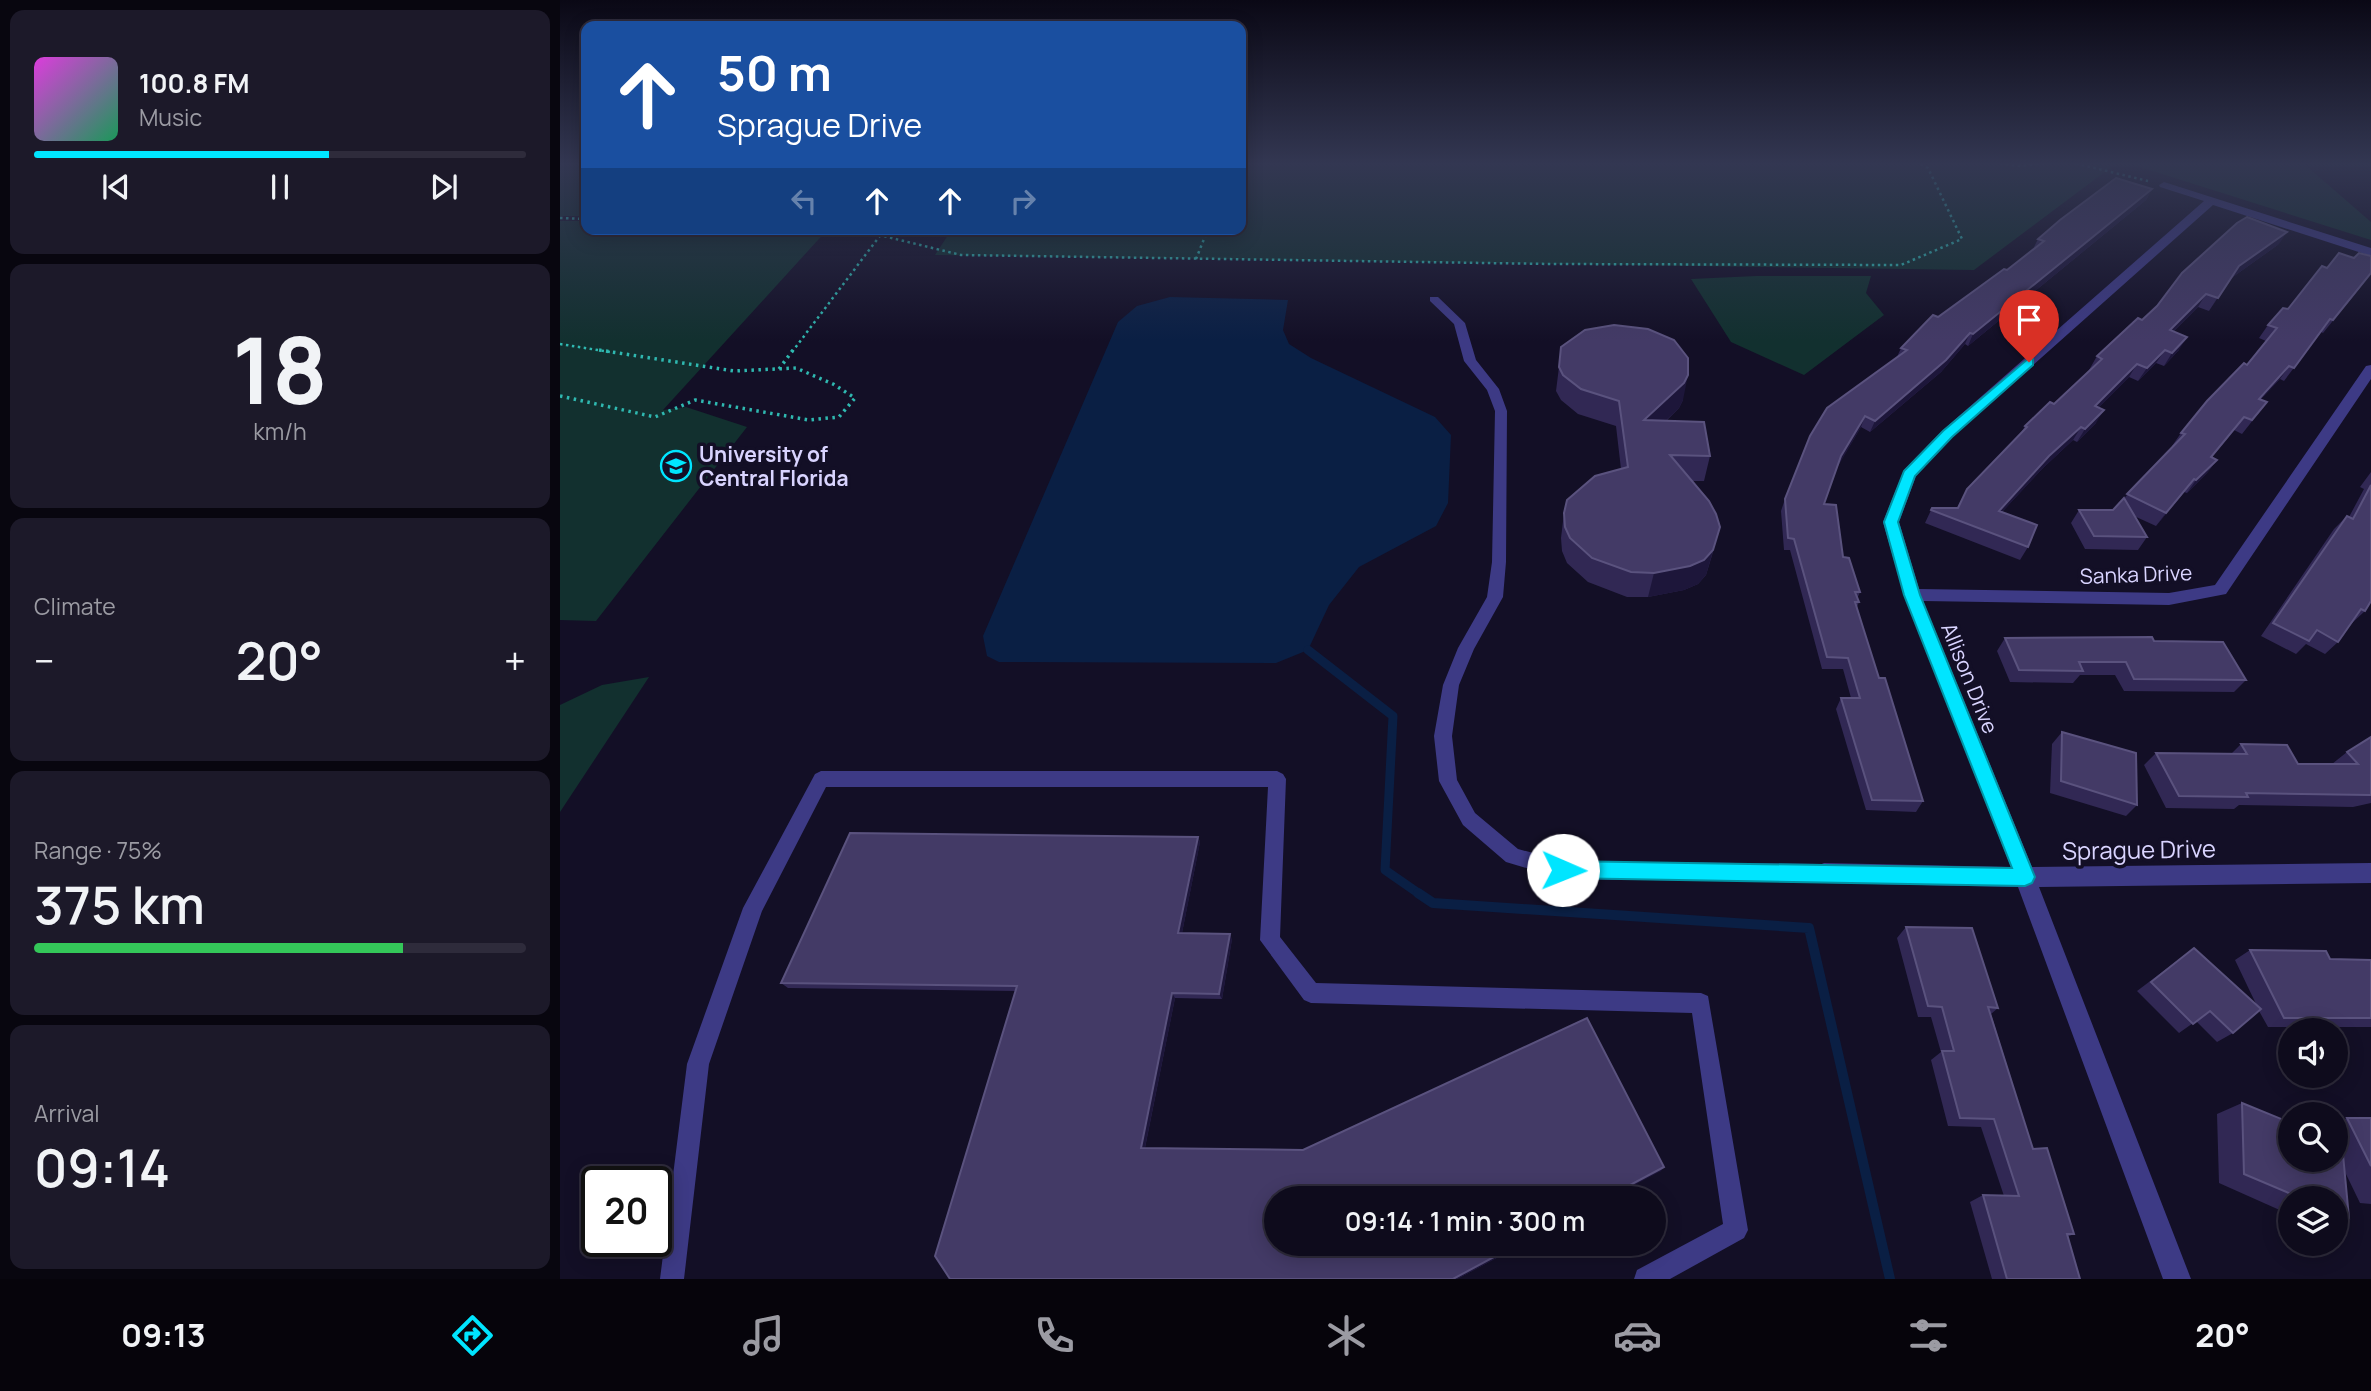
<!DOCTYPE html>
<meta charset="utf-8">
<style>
body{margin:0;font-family:Manrope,sans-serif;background:#1c1929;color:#f1f3f6;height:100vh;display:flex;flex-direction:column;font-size:26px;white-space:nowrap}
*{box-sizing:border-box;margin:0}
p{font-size:23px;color:#9b9ba3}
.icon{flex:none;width:38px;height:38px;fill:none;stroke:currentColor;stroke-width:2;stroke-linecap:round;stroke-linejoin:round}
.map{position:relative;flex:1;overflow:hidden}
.details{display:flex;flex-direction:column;gap:10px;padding:10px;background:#08060f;width:560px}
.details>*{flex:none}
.top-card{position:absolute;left:21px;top:21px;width:665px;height:214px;border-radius:14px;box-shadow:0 4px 18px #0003,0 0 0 2px #2e2b3b;background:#1a4fa0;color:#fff;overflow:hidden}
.buttons{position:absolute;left:1718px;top:1018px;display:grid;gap:14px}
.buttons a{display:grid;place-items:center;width:70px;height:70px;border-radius:50%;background:#0e0b1c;box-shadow:0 4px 18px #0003,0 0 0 2px #2e2b3b;font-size:35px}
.speed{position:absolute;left:21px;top:1166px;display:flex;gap:14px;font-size:35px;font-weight:700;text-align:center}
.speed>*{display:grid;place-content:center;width:91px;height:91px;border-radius:50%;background:#0e0b1c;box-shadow:0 4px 18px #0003,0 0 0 2px #2e2b3b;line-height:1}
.speed .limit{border:4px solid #111;border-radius:10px;background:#fff;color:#111}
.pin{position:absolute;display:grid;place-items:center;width:60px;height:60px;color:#fff;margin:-72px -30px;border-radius:50% 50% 50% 0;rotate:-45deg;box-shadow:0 0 7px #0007}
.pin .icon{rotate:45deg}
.me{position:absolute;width:77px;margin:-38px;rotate:91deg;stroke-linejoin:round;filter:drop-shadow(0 0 5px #0008)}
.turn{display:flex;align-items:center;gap:24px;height:147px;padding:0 21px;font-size:32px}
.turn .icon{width:91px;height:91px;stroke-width:2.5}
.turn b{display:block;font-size:49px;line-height:60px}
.lanes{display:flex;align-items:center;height:66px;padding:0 21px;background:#0003;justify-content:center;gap:35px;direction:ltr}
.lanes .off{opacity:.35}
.big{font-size:52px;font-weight:600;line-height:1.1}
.details .widget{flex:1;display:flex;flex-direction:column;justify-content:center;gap:10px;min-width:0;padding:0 24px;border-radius:14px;background:#1c1929}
.details .dial{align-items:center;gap:0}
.dial b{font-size:91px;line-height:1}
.song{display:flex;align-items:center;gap:21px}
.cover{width:84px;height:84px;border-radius:10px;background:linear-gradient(135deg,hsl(300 70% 55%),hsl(150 70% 35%))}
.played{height:7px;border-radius:4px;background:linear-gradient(90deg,#00e5ff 60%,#2e2b3b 60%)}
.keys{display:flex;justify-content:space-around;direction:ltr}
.heat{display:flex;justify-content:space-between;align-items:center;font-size:38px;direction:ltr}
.charge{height:10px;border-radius:5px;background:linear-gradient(90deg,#34c759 75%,#2e2b3b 0)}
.trip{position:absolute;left:704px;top:1186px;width:402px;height:70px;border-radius:35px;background:#0e0b1c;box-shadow:0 4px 18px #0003,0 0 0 2px #2e2b3b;font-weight:600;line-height:70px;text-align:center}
.tabs{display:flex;height:112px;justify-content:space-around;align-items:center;background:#06040b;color:#9b9ba3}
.tabs .icon{width:49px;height:49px}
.tabs .active{color:#00e5ff}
.tabs b{font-size:32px;color:#f1f3f6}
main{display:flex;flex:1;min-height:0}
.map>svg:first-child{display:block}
.green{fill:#12302f}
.water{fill:#0a1f44}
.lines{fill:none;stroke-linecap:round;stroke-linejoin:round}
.stream-far1{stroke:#0a1f44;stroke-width:9}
.stream{stroke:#0a1f44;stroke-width:10}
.path-far1{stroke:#2fb8b0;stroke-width:2.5;stroke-dasharray:2.5 3.5;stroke-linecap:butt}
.path{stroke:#2fb8b0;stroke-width:3.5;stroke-dasharray:2.5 4.5;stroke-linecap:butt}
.lane{fill:#3d3a85;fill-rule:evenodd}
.street{fill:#3d3a85;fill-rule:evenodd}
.wall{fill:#312854}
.shaded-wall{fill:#1d163a}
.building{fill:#433a66;stroke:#5a527e;stroke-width:2}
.route{fill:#00e5ff;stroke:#0095a6;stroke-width:2}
.labels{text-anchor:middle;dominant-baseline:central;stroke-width:7;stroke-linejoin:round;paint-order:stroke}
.poi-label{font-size:21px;font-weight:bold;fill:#d9d4ff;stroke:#130f26;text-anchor:start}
.street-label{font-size:21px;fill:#d9d4ff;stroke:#130f26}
.near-street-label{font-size:24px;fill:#d9d4ff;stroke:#130f26}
</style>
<main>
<section class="details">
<div class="widget">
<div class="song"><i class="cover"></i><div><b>100.8 FM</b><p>Music</p></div></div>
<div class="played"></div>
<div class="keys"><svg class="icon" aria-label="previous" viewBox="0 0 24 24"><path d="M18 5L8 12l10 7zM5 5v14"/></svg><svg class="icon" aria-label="pause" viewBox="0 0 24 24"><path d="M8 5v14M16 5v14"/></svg><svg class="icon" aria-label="next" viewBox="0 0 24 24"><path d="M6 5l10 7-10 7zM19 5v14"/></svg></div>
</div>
<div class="widget dial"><b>18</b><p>km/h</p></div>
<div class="widget"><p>Climate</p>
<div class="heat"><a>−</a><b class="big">20°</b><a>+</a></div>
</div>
<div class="widget"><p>Range · 75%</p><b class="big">375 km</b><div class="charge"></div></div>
<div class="widget"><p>Arrival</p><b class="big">09:14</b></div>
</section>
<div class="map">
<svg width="1811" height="1279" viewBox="0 0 1811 1279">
<rect width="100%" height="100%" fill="#130f26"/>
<!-- green -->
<g class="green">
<rect x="0" y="162" width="26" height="54"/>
<polygon points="681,162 1558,162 1414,270 375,255 392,229 681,229"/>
<polygon points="1564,162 1742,162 1811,222 1811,240"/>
<polygon points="0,221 26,221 26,229 268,229 103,410 126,407 187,427 36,621 0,620"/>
<polygon points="1196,276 1311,276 1306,293 1324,315 1244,375 1171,342 1131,279"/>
<polygon points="89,677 0,812 0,705 42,685"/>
</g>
<!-- water -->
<polygon class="water" points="610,297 728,300 723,330 729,344 751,358 875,417 891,435 888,503 876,526 799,567 769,605 748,650 716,663 439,662 427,656 423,636 558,322 577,306"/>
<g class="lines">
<!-- stream-far1 -->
<polyline class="stream-far1" points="748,650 833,716 825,870 861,895"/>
<!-- stream -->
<polyline class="stream" points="858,893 873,903 1249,928 1330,1279"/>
<!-- path-far1 -->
<g class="path-far1">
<polyline points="1428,162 1461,166 1491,162"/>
<polyline points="1510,162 1588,181"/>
<polyline points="0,218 26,219"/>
<polyline points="295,229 401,255 991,264 1341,265 1402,239 1368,168 1357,162"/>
<polyline points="636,259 648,229"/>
<polyline points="0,344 50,352"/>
<polyline points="232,352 325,229"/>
</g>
<!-- path -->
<g class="path">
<polyline points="219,369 233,350"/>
<polyline points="0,396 95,417 135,400 249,420 279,417 295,398 273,384 236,368 174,371 39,350"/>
</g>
<!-- lane -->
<g class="lane">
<polygon points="870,297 878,297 905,323 916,360 939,389 947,411 946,562 943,597 914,649 899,685 892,736 897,780 915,813 958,849 1003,861 1264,864 1271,867 1273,873 1271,879 1264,882 1003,879 946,862 903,825 879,781 874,736 883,685 898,648 927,597 932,562 935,411 927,390 904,361 894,324 870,301"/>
<polygon points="261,771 717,771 723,774 726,779 720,937 756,983 1141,993 1148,996 1188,1230 1184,1238 1110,1279 1074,1279 1077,1270 1163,1224 1132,1013 751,1003 744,1000 700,940 708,787 266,787 202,911 149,1064 124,1279 100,1279 127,1064 183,908 255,774"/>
</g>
<!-- street -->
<polygon class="street" points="1604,182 1811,248 1811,256 1653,205 1392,437 1356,476 1339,522 1359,589 1609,593 1655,585 1806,366 1811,365 1811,379 1666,594 1609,605 1363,601 1472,867 1811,863 1811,883 1479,887 1631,1279 1603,1279 1458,887 1264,883 1257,880 1254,873 1257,866 1264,863 1451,867 1344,595 1323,522 1344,470 1382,431 1644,201 1600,187 1599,185"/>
</g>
<!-- wall -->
<g class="wall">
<polygon points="1592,189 1586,200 1408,346 1405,344 1381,372 1310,432 1301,427 1277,467 1264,504 1283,557 1300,592 1297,599 1299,602 1297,607 1319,678 1363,801 1356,812 1306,810 1276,709 1281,698 1291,698 1283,669 1262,669 1230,550 1224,550 1221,511 1225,499 1337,357 1341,348 1378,317 1447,270 1473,249 1478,239"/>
<polygon points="1719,244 1670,279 1649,311 1638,307 1613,332 1619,350 1604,366 1596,363 1578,381 1569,377 1539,407 1536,423 1517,442 1513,440 1482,469 1442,512 1468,547 1460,560 1365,523 1372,508 1397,508 1407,489 1461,433 1465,426 1494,404 1530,370 1529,370 1537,356 1582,320"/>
<polygon points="1767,268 1811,274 1763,333 1761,332 1724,381 1720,379 1701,399 1707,402 1697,415 1682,434 1674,430 1652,457 1657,460 1647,473 1627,493 1624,492 1596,526 1574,516 1587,537 1578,550 1525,549 1511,523 1519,510 1553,510 1613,446 1612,446 1621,433 1687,365 1706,341 1699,338 1708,325 1728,309"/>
<polygon points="999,367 1123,400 1119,408 1106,421 1150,456 1144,481 1132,481 1153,552 1146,575 1138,584 1124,590 1088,597 1067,597 1028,582 1007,563 1002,551 1001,538 1004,513 1061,469 1056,426 1018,414 1001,400 996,391"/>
<polygon points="1811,472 1811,601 1805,611 1791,624 1778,642 1765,654 1746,644 1736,654 1701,636 1774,529 1787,516 1789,517 1804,489 1800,487"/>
<polygon points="1445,638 1594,641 1686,680 1674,692 1564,691 1555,675 1520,675 1513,683 1450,682 1437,651"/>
<polygon points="1502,732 1577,805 1566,816 1490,793 1492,744"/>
<polygon points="1811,737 1811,803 1793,807 1679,805 1674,809 1606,808 1584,765 1596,753 1671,754 1681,744 1738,764 1772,764 1787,752"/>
<polygon points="638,837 640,842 622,933 672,939 662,999 615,998 585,1148 1101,1171 716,1244 963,1244 897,1279 390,1279 456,991 228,988 221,983"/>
<polygon points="1346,927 1438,1008 1431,1014 1473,1149 1514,1234 1507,1237 1520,1279 1432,1279 1410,1202 1423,1195 1444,1196 1421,1127 1388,1126 1371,1060 1381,1052 1371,1017 1358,1017 1337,938"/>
<polygon points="1634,948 1697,1006 1675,960 1690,950 1770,959 1811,960 1811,1027 1708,1027 1699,1011 1673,1033 1657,1042 1636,1021 1619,1033 1577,991"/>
<polygon points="1682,1103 1776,1160 1776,1122 1787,1118 1811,1118 1811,1204 1800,1203 1785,1172 1789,1218 1776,1222 1776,1199 1731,1199 1731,1215 1659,1183 1657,1114"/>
</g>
<!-- shaded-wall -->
<g class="shaded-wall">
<polygon points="1592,189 1586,200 1408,346 1413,334"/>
<polygon points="1727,232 1719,244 1670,279 1649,311 1679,266"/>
<polygon points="1646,294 1638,307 1601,343 1610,330"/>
<polygon points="1410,333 1405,344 1381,372 1310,432 1315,421"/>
<polygon points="1627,337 1619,350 1604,366 1612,353"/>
<polygon points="1605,350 1596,363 1578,381 1587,368"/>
<polygon points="1577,364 1569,377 1527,419 1535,406"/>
<polygon points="1729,366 1720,379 1689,412 1699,399"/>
<polygon points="1128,375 1123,400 1119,408 1080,445 1084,420"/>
<polygon points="1544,410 1536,423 1517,442 1525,429"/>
<polygon points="1305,416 1301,427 1277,468 1281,456"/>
<polygon points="1521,427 1513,440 1482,469 1431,524 1439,511 1489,456"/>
<polygon points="1657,460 1647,473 1627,493 1636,480"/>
<polygon points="1634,479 1624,492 1596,526 1606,513"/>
<polygon points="1160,527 1146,575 1138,584 1124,590 1088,597 1094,573"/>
<polygon points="638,837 640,842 621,938 618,933"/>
<polygon points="670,934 672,939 662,999 659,994"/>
<polygon points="612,993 615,998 584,1152 581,1148"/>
<polygon points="1104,1167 1101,1171 1048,1199 1044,1199"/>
<polygon points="958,1244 963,1244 897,1279 893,1279"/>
</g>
<!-- building -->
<g class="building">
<polygon points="1556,178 1592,189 1413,334 1410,333 1386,360 1315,421 1305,416 1281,456 1264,504 1276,505 1283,557 1289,558 1300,592 1295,592 1299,602 1295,602 1319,678 1325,678 1363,801 1312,800 1281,698 1300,698 1288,658 1267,657 1234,539 1228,538 1225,499 1250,436 1267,408 1347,350 1341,348 1373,315 1378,317 1444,269 1447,270 1484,241 1478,239 1500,220"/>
<polygon points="1687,217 1727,232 1679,266 1658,298 1646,294 1610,330 1627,337 1612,353 1605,350 1587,368 1577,364 1535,406 1544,410 1525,429 1521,427 1489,456 1439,511 1477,525 1468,547 1371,510 1372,508 1398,508 1407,489 1467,427 1465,426 1490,402 1494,404 1542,359 1537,356 1578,318 1582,320 1597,306 1622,273 1677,223"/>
<polygon points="1779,253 1794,258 1799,253 1811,256 1811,273 1773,320 1770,319 1734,368 1729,366 1699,399 1707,402 1692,420 1684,417 1651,457 1657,460 1636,480 1634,479 1606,513 1567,494 1625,434 1621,433 1647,401 1684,363 1687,365 1717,328 1708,325 1723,308 1728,309 1762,266 1767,268"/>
<polygon points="1054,325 1088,329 1114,340 1128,358 1128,375 1124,383 1084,420 1144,422 1150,456 1110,455 1149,501 1156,514 1160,527 1153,550 1144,560 1130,566 1094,573 1071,572 1032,558 1010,538 1005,527 1004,513 1007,500 1035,476 1068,467 1059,401 1021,389 1003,375 999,367 1001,347 1025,330"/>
<polygon points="1811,485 1811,601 1805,611 1801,609 1778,642 1757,630 1749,641 1713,623 1787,516 1793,519"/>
<polygon points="1564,498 1587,537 1534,536 1519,510 1553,510"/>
<polygon points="1592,637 1594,641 1663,642 1686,680 1574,679 1566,662 1519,662 1523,671 1459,670 1445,638"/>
<polygon points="1502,732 1576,753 1577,805 1501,781"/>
<polygon points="1811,737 1811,795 1809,795 1686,793 1688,797 1619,796 1596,753 1687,754 1681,744 1727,745 1738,764 1798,764 1787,752"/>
<polygon points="290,833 638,837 618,933 670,934 659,994 612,993 581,1148 743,1150 1027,1018 1104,1167 1044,1199 716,1199 716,1244 958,1244 893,1279 390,1279 375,1256 457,986 221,983"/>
<polygon points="1346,927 1412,928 1438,1008 1428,1007 1473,1149 1487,1148 1514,1234 1507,1234 1520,1279 1447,1279 1423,1195 1459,1196 1434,1119 1400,1118 1382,1051 1394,1051 1382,1007 1368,1006"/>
<polygon points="1634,948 1701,1009 1673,1033 1650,1011 1633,1024 1591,982"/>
<polygon points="1690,950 1766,951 1770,959 1811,960 1811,1018 1724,1018"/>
<polygon points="1682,1103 1731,1123 1731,1160 1776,1160 1776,1142 1782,1144 1789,1218 1776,1213 1776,1199 1743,1199 1684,1174"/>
<polygon points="1787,1118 1811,1118 1811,1166"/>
</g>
<!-- sky -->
<linearGradient id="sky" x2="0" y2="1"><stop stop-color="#0a0815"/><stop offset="0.48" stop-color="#333752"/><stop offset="1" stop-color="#333752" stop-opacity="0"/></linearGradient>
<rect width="1811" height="341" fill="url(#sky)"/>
<!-- route -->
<polygon class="route" points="1469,358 1473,359 1473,365 1392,437 1355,476 1338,522 1360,595 1475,877 1472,883 1465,886 1003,878 996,876 994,870 996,864 1003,861 1452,868 1344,595 1324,522 1344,471 1383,431"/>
<!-- icons -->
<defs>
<g id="university-ring" transform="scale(1.575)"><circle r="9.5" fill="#130f26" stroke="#00e5ff" stroke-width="1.5"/><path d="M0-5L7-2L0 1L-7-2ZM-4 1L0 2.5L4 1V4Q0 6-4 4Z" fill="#00e5ff"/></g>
</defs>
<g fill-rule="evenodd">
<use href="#university-ring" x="116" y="466"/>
</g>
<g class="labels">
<!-- poi labels -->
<g class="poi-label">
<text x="139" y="454">University of<tspan x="139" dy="24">Central Florida</tspan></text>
</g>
<!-- street labels -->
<g class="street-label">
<text transform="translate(1576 574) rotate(-2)">Sanka Drive</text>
<text transform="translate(1410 678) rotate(68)">Allison Drive</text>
</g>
<!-- near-street labels -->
<g class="near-street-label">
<text transform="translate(1579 849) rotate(-1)">Sprague Drive</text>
</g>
</g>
</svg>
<div class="buttons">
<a><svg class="icon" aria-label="sound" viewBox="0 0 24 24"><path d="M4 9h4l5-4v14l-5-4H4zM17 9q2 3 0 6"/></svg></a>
<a><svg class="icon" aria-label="search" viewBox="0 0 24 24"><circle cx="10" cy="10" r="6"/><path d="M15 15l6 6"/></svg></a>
<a><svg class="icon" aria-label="layers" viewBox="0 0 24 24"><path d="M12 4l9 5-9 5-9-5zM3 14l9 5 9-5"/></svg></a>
</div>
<div class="speed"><div class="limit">20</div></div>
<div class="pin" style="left:1469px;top:362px;background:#d93025"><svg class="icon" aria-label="arrive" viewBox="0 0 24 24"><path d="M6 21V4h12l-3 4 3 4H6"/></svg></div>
<svg class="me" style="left:1003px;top:870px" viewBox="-20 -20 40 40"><circle r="19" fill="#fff"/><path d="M0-13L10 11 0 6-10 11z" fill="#00e5ff"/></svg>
<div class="trip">09:14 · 1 min · 300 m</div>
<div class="top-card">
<div class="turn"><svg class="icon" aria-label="ahead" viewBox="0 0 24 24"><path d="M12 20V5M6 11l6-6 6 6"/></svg><div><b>50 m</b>Sprague Drive</div></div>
<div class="lanes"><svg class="icon off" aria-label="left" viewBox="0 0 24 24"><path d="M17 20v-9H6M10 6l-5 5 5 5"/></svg><svg class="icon" aria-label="ahead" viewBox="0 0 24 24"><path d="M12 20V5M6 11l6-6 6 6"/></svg><svg class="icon" aria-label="ahead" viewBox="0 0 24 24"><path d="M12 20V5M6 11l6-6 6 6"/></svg><svg class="icon off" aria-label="right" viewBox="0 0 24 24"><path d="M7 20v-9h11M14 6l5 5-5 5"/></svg></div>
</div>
</div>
</main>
<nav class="tabs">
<b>09:13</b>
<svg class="icon active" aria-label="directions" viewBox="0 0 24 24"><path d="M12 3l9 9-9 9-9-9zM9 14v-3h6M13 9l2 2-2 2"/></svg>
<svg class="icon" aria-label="music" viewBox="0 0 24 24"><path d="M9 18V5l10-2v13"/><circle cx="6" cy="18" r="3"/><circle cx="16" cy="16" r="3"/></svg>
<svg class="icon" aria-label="phone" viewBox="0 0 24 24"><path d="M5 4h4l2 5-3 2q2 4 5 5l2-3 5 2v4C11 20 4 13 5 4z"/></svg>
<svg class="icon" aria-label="climate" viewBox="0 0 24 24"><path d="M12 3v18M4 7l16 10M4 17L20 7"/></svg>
<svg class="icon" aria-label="car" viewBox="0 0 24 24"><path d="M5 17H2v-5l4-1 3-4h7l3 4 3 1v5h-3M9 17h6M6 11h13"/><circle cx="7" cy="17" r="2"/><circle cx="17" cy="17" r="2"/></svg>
<svg class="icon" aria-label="filters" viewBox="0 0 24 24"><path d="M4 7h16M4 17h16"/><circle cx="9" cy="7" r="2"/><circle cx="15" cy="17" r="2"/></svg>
<b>20°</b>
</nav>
